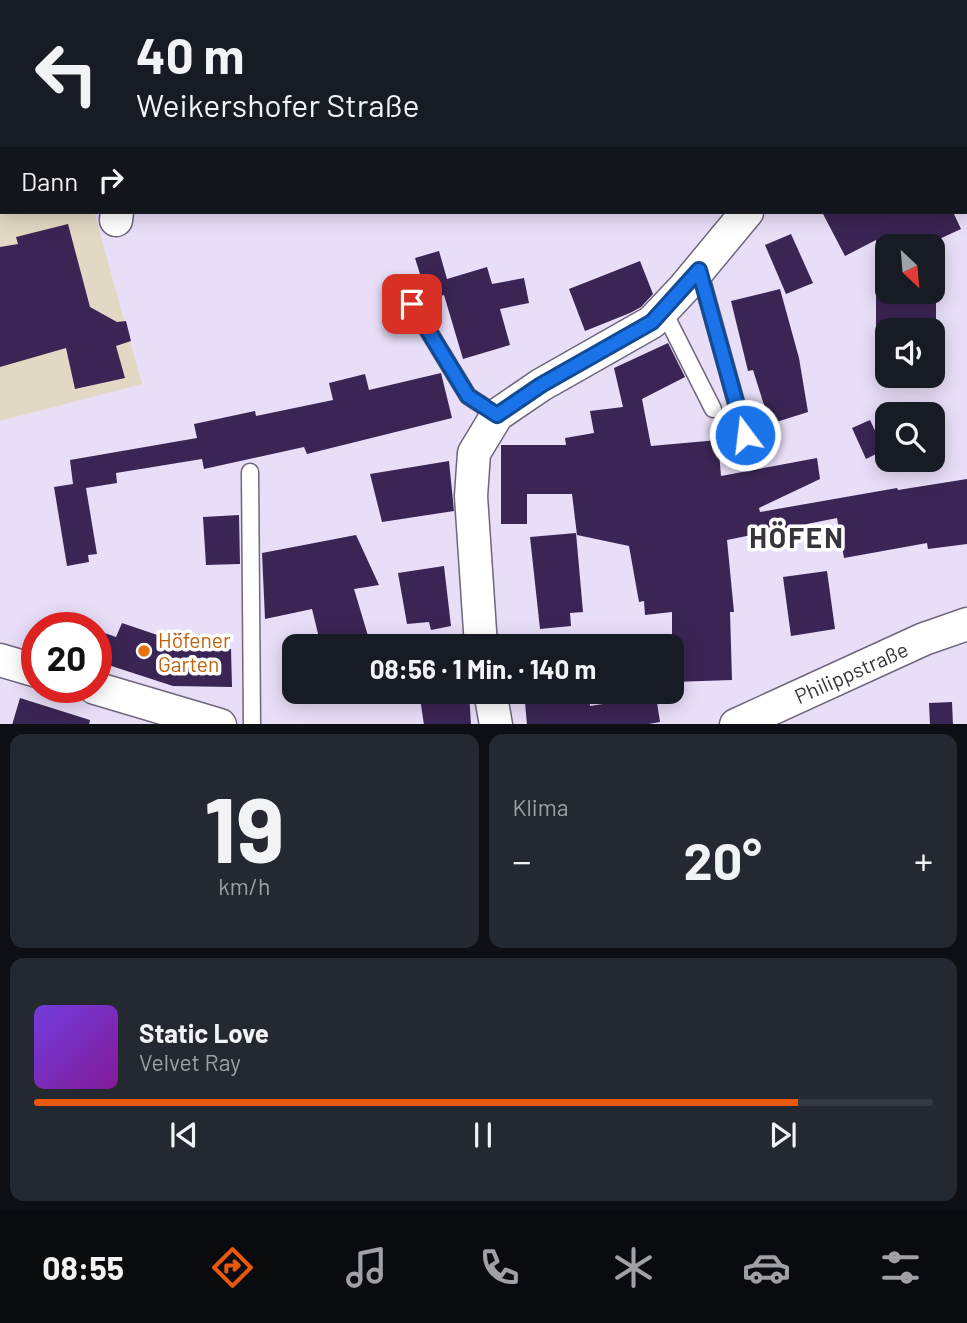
<!DOCTYPE html>
<html lang="de">
<meta charset="utf-8">
<style>
body{margin:0;font-family:Barlow,sans-serif;background:#242831;color:#f1f3f6;height:100vh;display:flex;flex-direction:column;font-size:26px;white-space:nowrap}
*{box-sizing:border-box;margin:0}
p{font-size:23px;color:#9ea1a6}
.icon{flex:none;width:38px;height:38px;fill:none;stroke:currentColor;stroke-width:2;stroke-linecap:round;stroke-linejoin:round}
.map{position:relative;height:724px;overflow:hidden}
.details{display:flex;flex-direction:column;gap:10px;padding:10px;background:#0d0f14;flex:1}
.details>*{flex:none}
.hud{position:absolute;left:0px;top:0px;width:968px;height:214px;box-shadow:0 4px 18px #0003;background:#171b24;color:#f1f3f6;overflow:hidden}
.needle{width:46px;rotate:154deg}
.tools{position:absolute;left:875px;top:234px;display:grid;gap:14px}
.tools a{display:grid;place-items:center;width:70px;height:70px;border-radius:14px;background:#171b24;box-shadow:0 4px 18px #0003;font-size:35px}
.speed{position:absolute;left:21px;top:612px;display:flex;gap:14px;font-size:35px;font-weight:700;text-align:center}
.speed>*{display:grid;place-content:center;width:91px;height:91px;border-radius:50%;background:#171b24;box-shadow:0 4px 18px #0003;line-height:1}
.speed .limit{border:10px solid #d22;background:#fff;color:#111}
.pin{position:absolute;display:grid;place-items:center;width:60px;height:60px;color:#fff;margin:-30px;border-radius:14px;box-shadow:0 4px 10px #0006}
.me{position:absolute;width:77px;margin:-38px;rotate:345deg;stroke-linejoin:round;filter:drop-shadow(0 0 5px #0008)}
.turn{display:flex;align-items:center;gap:24px;height:147px;padding:0 21px;font-size:32px}
.turn .icon{width:91px;height:91px;stroke-width:2.5}
.turn b{display:block;font-size:49px;line-height:60px}
.then{display:flex;align-items:center;height:66px;padding:0 21px;background:#0003;gap:14px;font-size:26px}
.big{font-size:52px;font-weight:700;line-height:1.1}
.details .widget{flex:1;display:flex;flex-direction:column;justify-content:center;gap:10px;min-width:0;padding:0 24px;border-radius:14px;background:#242831}
.details .dial{align-items:center;gap:0}
.dial b{font-size:91px;line-height:1}
.song{display:flex;align-items:center;gap:21px}
.cover{width:84px;height:84px;border-radius:10px;background:linear-gradient(135deg,hsl(260 70% 55%),hsl(290 70% 35%))}
.played{height:7px;border-radius:4px;background:linear-gradient(90deg,#ea580c 85%,#363941 85%)}
.keys{display:flex;justify-content:space-around;direction:ltr}
.heat{display:flex;justify-content:space-between;align-items:center;font-size:38px;direction:ltr}
.details .tiles{flex:1;display:grid;gap:10px;grid-template-columns:1fr 1fr}
.widget:last-child{grid-column:span 2}
.trip{position:absolute;left:282px;top:634px;width:402px;height:70px;border-radius:14px;background:#171b24;box-shadow:0 4px 18px #0003;font-weight:700;line-height:70px;text-align:center}
.menu{display:flex;height:112px;justify-content:space-around;align-items:center;background:#090b0e;color:#9ea1a6}
.menu .icon{width:49px;height:49px}
.menu .current{color:#ea580c}
.menu b{font-size:32px;color:#f1f3f6}
.map>svg:first-child{display:block}
.industrial{fill:#e2d9c4}
.green{fill:#96bf9d}
.building{fill:#3b2554}
.lines{fill:none;stroke-linecap:round;stroke-linejoin:round}
.service-casing{stroke:#6f667c;stroke-width:19}
.minor-casing{stroke:#6f667c;stroke-width:35}
.service{stroke:#fff;stroke-width:16}
.minor{stroke:#fff;stroke-width:32}
.route-casing{stroke:#114b97;stroke-width:18}
.route{stroke:#1a73e8;stroke-width:12}
.food-dot{fill:#e8710a;stroke:#fff;stroke-width:2.5}
.labels{text-anchor:middle;dominant-baseline:central;stroke-width:7;stroke-linejoin:round;paint-order:stroke}
.food-label{font-size:21px;fill:#c56008;stroke:#fff;text-anchor:start}
.street-label{font-size:21px;fill:#38343e;stroke:#fff}
.district-label{font-size:28px;font-weight:bold;letter-spacing:2px;fill:#38343e;stroke:#fff}
</style>
<div class="map">
<svg width="967" height="725" viewBox="0 0 967 725">
<rect width="100%" height="100%" fill="#e8def8"/>
<!-- industrial -->
<polygon class="industrial" points="0,0 291,2 2,2 2,212 94,212 142,384 0,421"/>
<!-- green -->
<polygon class="green" points="290,0 558,0 559,2 291,2"/>
<!-- building -->
<g class="building">
<polygon points="822,212 953,212 961,229 922,247 876,247 876,240 845,256"/>
<polygon points="68,224 90,307 117,322 126,321 131,341 116,346 125,378 75,389 66,348 0,367 0,247 18,244 16,237"/>
<polygon points="791,234 813,283 786,294 765,245"/>
<polygon points="439,251 447,279 487,267 492,284 524,278 529,303 500,309 510,345 463,359 444,295 428,300 415,258"/>
<polygon points="640,261 653,294 641,307 630,313 585,331 569,289"/>
<polygon points="780,289 799,358 808,412 770,424 753,370 748,371 731,301"/>
<rect x="876" y="292" width="60" height="39"/>
<polygon points="668,343 685,377 642,399 651,446 718,440 721,476 817,458 820,479 759,508 760,512 897,488 898,490 967,479 967,544 928,549 927,543 844,558 837,518 727,540 734,612 730,612 732,680 672,682 672,612 645,615 644,601 639,602 629,546 577,535 572,494 527,494 527,524 501,524 501,445 566,445 565,438 594,433 590,411 623,407 614,368"/>
<polygon points="441,373 452,418 307,454 304,447 204,469 202,459 116,473 117,483 86,488 97,554 88,555 89,562 67,566 54,487 73,484 70,460 197,438 194,424 255,411 256,416 333,400 329,383 365,374 369,390"/>
<polygon points="870,420 884,450 866,459 852,428"/>
<polygon points="449,461 454,511 382,522 370,474"/>
<polygon points="239,515 240,564 206,565 203,517"/>
<polygon points="576,533 583,612 570,613 571,626 540,629 530,537"/>
<polygon points="356,535 379,585 354,589 369,639 352,646 321,646 312,609 265,619 262,553"/>
<polygon points="444,566 451,626 431,630 429,622 407,624 398,573"/>
<polygon points="827,571 835,629 791,636 783,577"/>
<polygon points="122,623 172,640 173,632 212,636 215,650 231,649 232,687 173,686 96,661 96,630 116,637"/>
<polygon points="419,691 469,691 471,725 424,725"/>
<polygon points="524,691 589,691 590,706 656,696 660,722 643,725 527,725"/>
<polygon points="20,698 90,720 89,725 12,725"/>
<polygon points="952,702 953,725 930,725 929,703"/>
</g>
<g class="lines">
<!-- service casing -->
<g class="service-casing">
<g id="service">
<polyline points="699,269 745,435"/>
<polyline points="412,304 468,396 497,415"/>
<polyline points="663,310 713,409"/>
<polyline points="250,472 252,725"/>
</g>
</g>
<!-- minor casing -->
<g class="minor-casing">
<g id="minor">
<polyline points="58,0 58,2"/>
<polyline points="958,2 960,0"/>
<polyline points="116,220 117,212"/>
<polyline points="481,646 471,496 474,453 497,415 541,385 652,322 684,288 747,212"/>
<polyline points="0,660 37,671"/>
<polyline points="95,688 220,725"/>
<polyline points="490,691 496,725"/>
<polyline points="736,725 924,639 967,624"/>
</g>
</g>
<!-- service -->
<use href="#service" class="service"/>
<!-- minor -->
<use href="#minor" class="minor"/>
</g>
<g class="lines">
<!-- route casing -->
<g class="route-casing">
<polyline id="route" points="412,304 468,396 497,415 541,385 652,322 699,270 745,435"/>
</g>
<!-- route -->
<use href="#route" class="route"/>
</g>
<!-- markers -->
<circle class="food-dot" cx="144" cy="651" r="7"/>
<g class="labels">
<!-- food labels -->
<g class="food-label">
<text x="158" y="639">Höfener<tspan x="158" dy="24">Garten</tspan></text>
</g>
<!-- street labels -->
<g class="street-label">
<text transform="translate(851 672) rotate(-24)">Philippstraße</text>
</g>
<!-- district labels -->
<g class="district-label">
<text x="797" y="537">HÖFEN</text>
</g>
</g>
</svg>
<div class="tools">
<a><svg class="needle" viewBox="-14 -14 28 28"><path d="M0-13l5 13h-10z" fill="#e53935"/><path d="M0 13l5-13h-10z" fill="#9ea1a6"/></svg></a>
<a><svg class="icon" aria-label="sound" viewBox="0 0 24 24"><path d="M4 9h4l5-4v14l-5-4H4zM17 9q2 3 0 6"/></svg></a>
<a><svg class="icon" aria-label="search" viewBox="0 0 24 24"><circle cx="10" cy="10" r="6"/><path d="M15 15l6 6"/></svg></a>
</div>
<div class="speed"><div class="limit">20</div></div>
<div class="pin" style="left:412px;top:304px;background:#d93025"><svg class="icon" aria-label="arrive" viewBox="0 0 24 24"><path d="M6 21V4h12l-3 4 3 4H6"/></svg></div>
<svg class="me" style="left:745px;top:435px" viewBox="-20 -20 40 40"><circle r="17" fill="#1a73e8" stroke="#fff" stroke-width="3"/><path d="M0-11L8 9 0 5-8 9z" fill="#fff"/></svg>
<div class="trip">08:56 · 1 Min. · 140 m</div>
<div class="hud">
<div class="turn"><svg class="icon" aria-label="left" viewBox="0 0 24 24"><path d="M17 20v-9H6M10 6l-5 5 5 5"/></svg><div><b>40 m</b>Weikershofer Straße</div></div>
<div class="then">Dann<svg class="icon" aria-label="right" viewBox="0 0 24 24"><path d="M7 20v-9h11M14 6l5 5-5 5"/></svg></div>
</div>
</div>
<section class="details">
<div class="tiles">
<div class="widget dial"><b>19</b><p>km/h</p></div>
<div class="widget"><p>Klima</p>
<div class="heat"><a>−</a><b class="big">20°</b><a>+</a></div>
</div>
<div class="widget">
<div class="song"><i class="cover"></i><div><b>Static Love</b><p>Velvet Ray</p></div></div>
<div class="played"></div>
<div class="keys"><svg class="icon" aria-label="previous" viewBox="0 0 24 24"><path d="M18 5L8 12l10 7zM5 5v14"/></svg><svg class="icon" aria-label="pause" viewBox="0 0 24 24"><path d="M8 5v14M16 5v14"/></svg><svg class="icon" aria-label="next" viewBox="0 0 24 24"><path d="M6 5l10 7-10 7zM19 5v14"/></svg></div>
</div>
</div>
</section>
<nav class="menu">
<b>08:55</b>
<svg class="icon current" aria-label="directions" viewBox="0 0 24 24"><path d="M12 3l9 9-9 9-9-9zM9 14v-3h6M13 9l2 2-2 2"/></svg>
<svg class="icon" aria-label="music" viewBox="0 0 24 24"><path d="M9 18V5l10-2v13"/><circle cx="6" cy="18" r="3"/><circle cx="16" cy="16" r="3"/></svg>
<svg class="icon" aria-label="phone" viewBox="0 0 24 24"><path d="M5 4h4l2 5-3 2q2 4 5 5l2-3 5 2v4C11 20 4 13 5 4z"/></svg>
<svg class="icon" aria-label="climate" viewBox="0 0 24 24"><path d="M12 3v18M4 7l16 10M4 17L20 7"/></svg>
<svg class="icon" aria-label="car" viewBox="0 0 24 24"><path d="M5 17H2v-5l4-1 3-4h7l3 4 3 1v5h-3M9 17h6M6 11h13"/><circle cx="7" cy="17" r="2"/><circle cx="17" cy="17" r="2"/></svg>
<svg class="icon" aria-label="filters" viewBox="0 0 24 24"><path d="M4 7h16M4 17h16"/><circle cx="9" cy="7" r="2"/><circle cx="15" cy="17" r="2"/></svg>
</nav>
